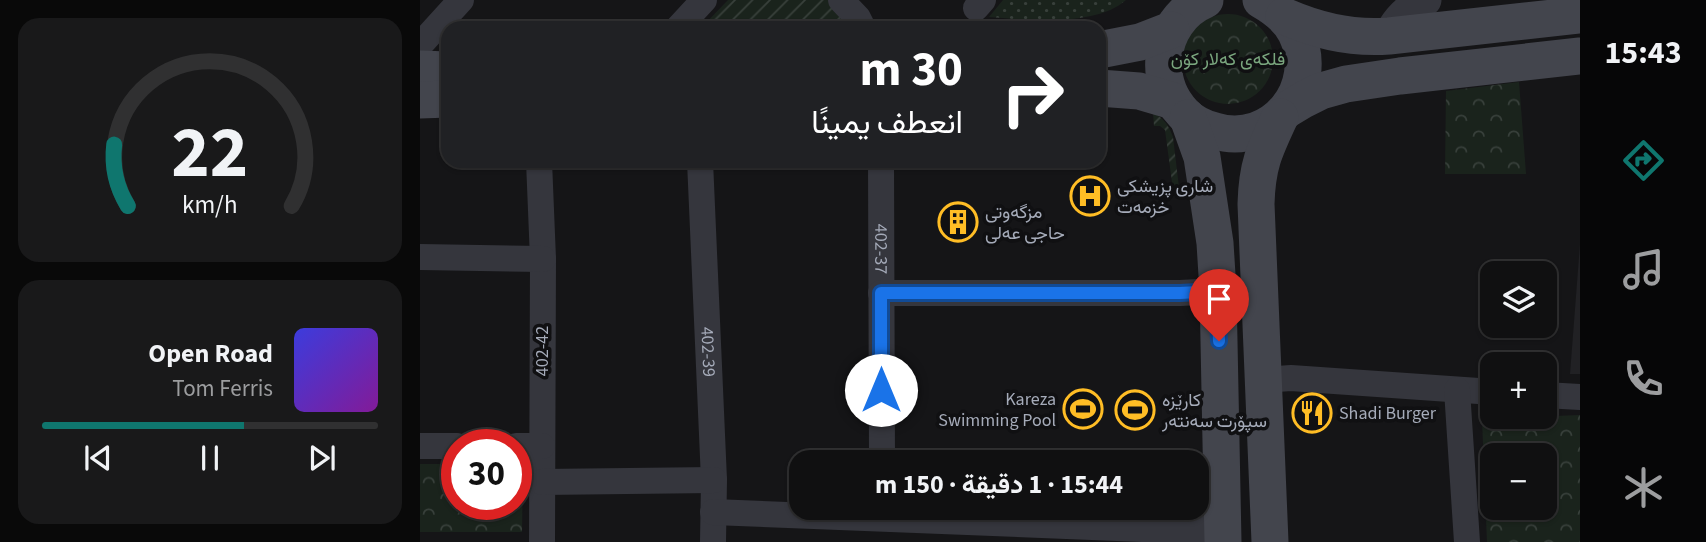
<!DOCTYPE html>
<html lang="ar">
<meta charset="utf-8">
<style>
body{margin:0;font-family:"Source Sans 3",Vazirmatn,sans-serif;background:#19191a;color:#f1f3f6;direction:rtl;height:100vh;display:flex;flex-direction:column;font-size:26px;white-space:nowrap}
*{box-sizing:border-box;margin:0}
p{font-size:23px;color:#9c9d9f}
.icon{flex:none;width:38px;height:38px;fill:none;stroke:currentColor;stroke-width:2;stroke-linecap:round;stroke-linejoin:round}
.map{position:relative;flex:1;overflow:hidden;direction:ltr}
.details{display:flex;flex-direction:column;gap:18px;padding:18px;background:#090909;width:420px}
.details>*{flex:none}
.banner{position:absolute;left:21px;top:21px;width:665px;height:147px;border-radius:21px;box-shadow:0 2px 5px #0004,0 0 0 2px #303031;direction:rtl;background:#202124;color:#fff;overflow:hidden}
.buttons{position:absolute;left:1060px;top:261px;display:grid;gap:14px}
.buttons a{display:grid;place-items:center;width:77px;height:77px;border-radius:14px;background:#101011;box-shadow:0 2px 5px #0004,0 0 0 2px #303031;font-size:35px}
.speed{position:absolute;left:21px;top:429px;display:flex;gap:14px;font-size:35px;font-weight:700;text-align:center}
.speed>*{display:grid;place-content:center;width:91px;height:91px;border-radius:50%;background:#101011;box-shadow:0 2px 5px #0004,0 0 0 2px #303031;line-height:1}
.speed .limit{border:10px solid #d22;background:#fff;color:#111}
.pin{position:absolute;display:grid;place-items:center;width:60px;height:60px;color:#fff;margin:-72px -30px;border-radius:50% 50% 50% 0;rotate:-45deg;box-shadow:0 0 7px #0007}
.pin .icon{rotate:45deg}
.me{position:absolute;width:77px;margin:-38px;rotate:0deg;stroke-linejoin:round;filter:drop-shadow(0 0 5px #0008)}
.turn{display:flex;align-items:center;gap:24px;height:147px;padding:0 28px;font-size:32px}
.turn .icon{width:91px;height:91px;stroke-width:2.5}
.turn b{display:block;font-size:49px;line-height:60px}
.details .card{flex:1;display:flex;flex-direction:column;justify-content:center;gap:10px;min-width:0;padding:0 24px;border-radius:21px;background:#19191a}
.details .dial{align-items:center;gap:0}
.dial svg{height:182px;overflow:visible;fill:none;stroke:#303031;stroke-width:7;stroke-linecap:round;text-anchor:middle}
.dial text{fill:#f1f3f6;stroke:none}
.song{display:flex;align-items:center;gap:21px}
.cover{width:84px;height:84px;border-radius:10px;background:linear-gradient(135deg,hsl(240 70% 55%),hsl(290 70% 35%))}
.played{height:7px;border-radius:4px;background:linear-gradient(90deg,#0f766e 60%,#303031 60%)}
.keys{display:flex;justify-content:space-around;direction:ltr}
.trip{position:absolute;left:369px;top:450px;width:420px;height:70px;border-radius:21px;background:#101011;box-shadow:0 2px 5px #0004,0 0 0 2px #303031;font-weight:700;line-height:70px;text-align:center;direction:rtl}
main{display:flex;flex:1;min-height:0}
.tab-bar{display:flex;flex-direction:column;width:126px;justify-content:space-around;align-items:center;background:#060607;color:#9c9d9f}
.tab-bar .icon{width:49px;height:49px}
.tab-bar .selected{color:#0f766e}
.tab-bar b{font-size:32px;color:#f1f3f6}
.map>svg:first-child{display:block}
.built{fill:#212124}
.grass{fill:url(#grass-dots)}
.forest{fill:url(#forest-crowns);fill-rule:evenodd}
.garden{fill:url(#garden-furrows)}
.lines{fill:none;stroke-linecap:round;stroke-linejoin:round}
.minor{stroke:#35363d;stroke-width:26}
.tertiary{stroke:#35363d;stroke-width:33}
.secondary{stroke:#43454d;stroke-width:37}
.route-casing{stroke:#114b97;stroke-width:18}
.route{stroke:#1a73e8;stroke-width:12}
.labels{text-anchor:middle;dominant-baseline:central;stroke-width:7;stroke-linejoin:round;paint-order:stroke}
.park-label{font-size:18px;fill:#7aa67e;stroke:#101012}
.poi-label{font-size:18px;fill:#a5abb9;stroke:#101012;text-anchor:start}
.street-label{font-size:18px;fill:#a5abb9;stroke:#101012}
</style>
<main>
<nav class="tab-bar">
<b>15:43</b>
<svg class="icon selected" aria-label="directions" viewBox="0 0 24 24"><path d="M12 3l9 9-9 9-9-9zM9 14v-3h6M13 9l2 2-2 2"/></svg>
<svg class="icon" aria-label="music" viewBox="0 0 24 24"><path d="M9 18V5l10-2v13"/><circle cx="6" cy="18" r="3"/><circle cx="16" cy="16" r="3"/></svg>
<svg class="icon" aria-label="phone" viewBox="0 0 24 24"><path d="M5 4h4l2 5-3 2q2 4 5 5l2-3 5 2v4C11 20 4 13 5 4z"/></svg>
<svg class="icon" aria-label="climate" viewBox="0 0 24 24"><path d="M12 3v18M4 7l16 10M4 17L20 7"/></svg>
</nav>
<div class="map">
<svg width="1160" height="542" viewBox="0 0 1160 542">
<defs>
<pattern id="grass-dots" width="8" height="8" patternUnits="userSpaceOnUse" patternTransform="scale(1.75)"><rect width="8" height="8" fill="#1a231c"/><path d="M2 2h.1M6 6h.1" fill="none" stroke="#38403b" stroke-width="1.8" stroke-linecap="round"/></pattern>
<pattern id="forest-crowns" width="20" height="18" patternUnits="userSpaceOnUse" patternTransform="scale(1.75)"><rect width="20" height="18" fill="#1a231c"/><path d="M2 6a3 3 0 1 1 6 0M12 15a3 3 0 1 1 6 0" fill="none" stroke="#38403b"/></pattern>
<pattern id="garden-furrows" width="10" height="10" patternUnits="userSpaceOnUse" patternTransform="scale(1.75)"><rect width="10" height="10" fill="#1a231c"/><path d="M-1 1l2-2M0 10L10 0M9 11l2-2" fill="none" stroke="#38403b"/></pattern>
</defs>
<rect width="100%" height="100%" fill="#151517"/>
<!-- built -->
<polygon class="built" points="1160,244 1160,374 1150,374"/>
<!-- grass -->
<path class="grass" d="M583 0H706C676 27 607 20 569 17Z"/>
<!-- forest -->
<g class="forest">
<circle cx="808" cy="59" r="45"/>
<polygon points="1099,82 1106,174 1025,174 1026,91"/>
<path d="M1160 415V542H1067L1062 419ZM1073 455H1125V508H1073Z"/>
<polygon points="0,464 37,464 37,504 96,504 96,465 103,465 102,532 0,532"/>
</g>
<!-- garden -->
<g class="garden">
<polygon points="308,0 422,0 445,22 328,19 289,28 281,28"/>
<path d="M733 113C744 118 749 126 753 137L760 196 754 197 745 130 740 126H734Z"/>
</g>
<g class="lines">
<!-- minor -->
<g class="minor">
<polyline points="421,0 438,18 443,28"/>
<polyline points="556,8 563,0"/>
<polyline points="258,28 284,0"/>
<polyline points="0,45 41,0"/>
<polyline points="119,161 123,259 122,542"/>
<path id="s1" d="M280 161 294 480 293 542"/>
<path id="s2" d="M461 161 462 462"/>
<polyline points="0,257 123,259"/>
<polyline points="461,293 760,293 798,291"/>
<polyline points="844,380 871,378 1073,392"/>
<polyline points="1037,390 1047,542"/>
<polyline points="1125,395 1160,397"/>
<polyline points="0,446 37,446"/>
<polyline points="96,446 122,446"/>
<polyline points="122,482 294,480"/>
<polyline points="293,512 722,529 802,529"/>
</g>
<!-- tertiary -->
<path class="tertiary" d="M969 36C978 19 988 9 1005 0"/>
<!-- secondary -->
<g class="secondary">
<path d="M785 0C761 10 746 33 744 58 742 78 749 98 763 113 771 122 783 128 795 131 853 148 902 87 876 33 869 18 855 8 841 0"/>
<path d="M864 16C898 31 932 39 969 36L1160 15"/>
<polyline points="679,50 720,42 751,30"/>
<polyline points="0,69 28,70"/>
<polyline points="679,88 719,91 753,101"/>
<polyline points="0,100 28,99"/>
<polyline points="868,109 883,100 901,91 926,84 980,76 1160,56"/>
<polyline points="768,118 782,157 795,243 798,291 803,542"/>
<path d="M850 542 836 204C837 166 844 151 860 117"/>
</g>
</g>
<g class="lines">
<!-- route casing -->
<g class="route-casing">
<polyline id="route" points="461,390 461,293 760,293 797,291 799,341"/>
</g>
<!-- route -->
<use href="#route" class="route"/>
</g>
<!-- icons -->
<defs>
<g id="hospital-ring" transform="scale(2.0125)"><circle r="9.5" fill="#101012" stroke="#ffbd25" stroke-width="1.5"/><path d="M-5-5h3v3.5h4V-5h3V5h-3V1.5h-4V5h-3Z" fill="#ffbd25"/></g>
<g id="building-ring" transform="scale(2.0125)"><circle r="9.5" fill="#101012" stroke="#ffbd25" stroke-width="1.5"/><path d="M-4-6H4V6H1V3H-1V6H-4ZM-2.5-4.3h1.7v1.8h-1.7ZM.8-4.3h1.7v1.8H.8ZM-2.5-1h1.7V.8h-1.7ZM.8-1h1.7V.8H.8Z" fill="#ffbd25"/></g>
<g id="stadium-ring" transform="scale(2.0125)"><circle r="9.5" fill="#101012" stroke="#ffbd25" stroke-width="1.5"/><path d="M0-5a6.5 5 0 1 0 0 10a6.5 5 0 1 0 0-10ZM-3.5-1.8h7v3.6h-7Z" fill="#ffbd25"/></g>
<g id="restaurant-ring" transform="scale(2.0125)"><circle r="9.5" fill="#101012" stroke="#ffbd25" stroke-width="1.5"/><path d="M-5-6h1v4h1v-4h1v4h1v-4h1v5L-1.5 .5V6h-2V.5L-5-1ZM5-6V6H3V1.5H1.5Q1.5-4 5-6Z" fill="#ffbd25"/></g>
</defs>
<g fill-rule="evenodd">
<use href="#hospital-ring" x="670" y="196"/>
<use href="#building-ring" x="538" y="222"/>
<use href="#stadium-ring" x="663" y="409"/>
<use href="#stadium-ring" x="715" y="410"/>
<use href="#restaurant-ring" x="892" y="413"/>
</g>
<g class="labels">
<!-- park labels -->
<g class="park-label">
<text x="808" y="59">فلکەی کەلار کۆن</text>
</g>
<!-- poi labels -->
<g class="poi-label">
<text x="697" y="186">شاری پزیشکی<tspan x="697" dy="21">خزمەت</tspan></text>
<text x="565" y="212">مزگەوتی<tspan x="565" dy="21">حاجی عەلی</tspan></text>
<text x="636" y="399" text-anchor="end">Kareza<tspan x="636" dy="21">Swimming Pool</tspan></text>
<text x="742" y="400">کارێزە<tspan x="742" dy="21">سپۆرت سەنتەر</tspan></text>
<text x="919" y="413">Shadi Burger</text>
</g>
<!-- street labels -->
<g class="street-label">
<text stroke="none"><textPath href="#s2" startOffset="88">402-37</textPath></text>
<text transform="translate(122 351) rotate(-90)">402-42</text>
<text stroke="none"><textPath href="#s1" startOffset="191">402-39</textPath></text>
</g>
</g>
</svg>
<div class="buttons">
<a><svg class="icon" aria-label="layers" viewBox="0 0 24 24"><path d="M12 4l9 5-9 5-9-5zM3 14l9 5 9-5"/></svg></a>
<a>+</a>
<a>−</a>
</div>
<div class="speed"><div class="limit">30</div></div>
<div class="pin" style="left:799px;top:341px;background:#d93025"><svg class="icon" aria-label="arrive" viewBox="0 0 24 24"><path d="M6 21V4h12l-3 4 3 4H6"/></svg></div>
<svg class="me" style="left:461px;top:390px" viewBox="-20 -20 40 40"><circle r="19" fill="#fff"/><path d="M0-13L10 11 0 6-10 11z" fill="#1a73e8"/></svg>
<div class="trip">15:44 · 1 دقيقة · 150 m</div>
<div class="banner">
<div class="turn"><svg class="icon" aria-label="right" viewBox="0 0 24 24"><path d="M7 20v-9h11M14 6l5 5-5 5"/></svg><div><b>30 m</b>انعطف يمينًا</div></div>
</div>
</div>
<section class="details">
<div class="card dial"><svg viewBox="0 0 100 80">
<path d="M14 69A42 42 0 1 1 86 69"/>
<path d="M14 69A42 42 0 0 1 8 42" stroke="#0f766e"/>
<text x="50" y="56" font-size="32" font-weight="700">22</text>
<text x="50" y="72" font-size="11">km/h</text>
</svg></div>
<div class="card">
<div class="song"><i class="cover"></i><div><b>Open Road</b><p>Tom Ferris</p></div></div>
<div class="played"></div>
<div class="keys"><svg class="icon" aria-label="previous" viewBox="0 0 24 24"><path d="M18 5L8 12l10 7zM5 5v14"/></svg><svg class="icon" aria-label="pause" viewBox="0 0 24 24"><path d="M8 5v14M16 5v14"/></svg><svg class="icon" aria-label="next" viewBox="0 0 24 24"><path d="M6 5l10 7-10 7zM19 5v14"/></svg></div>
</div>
</section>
</main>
